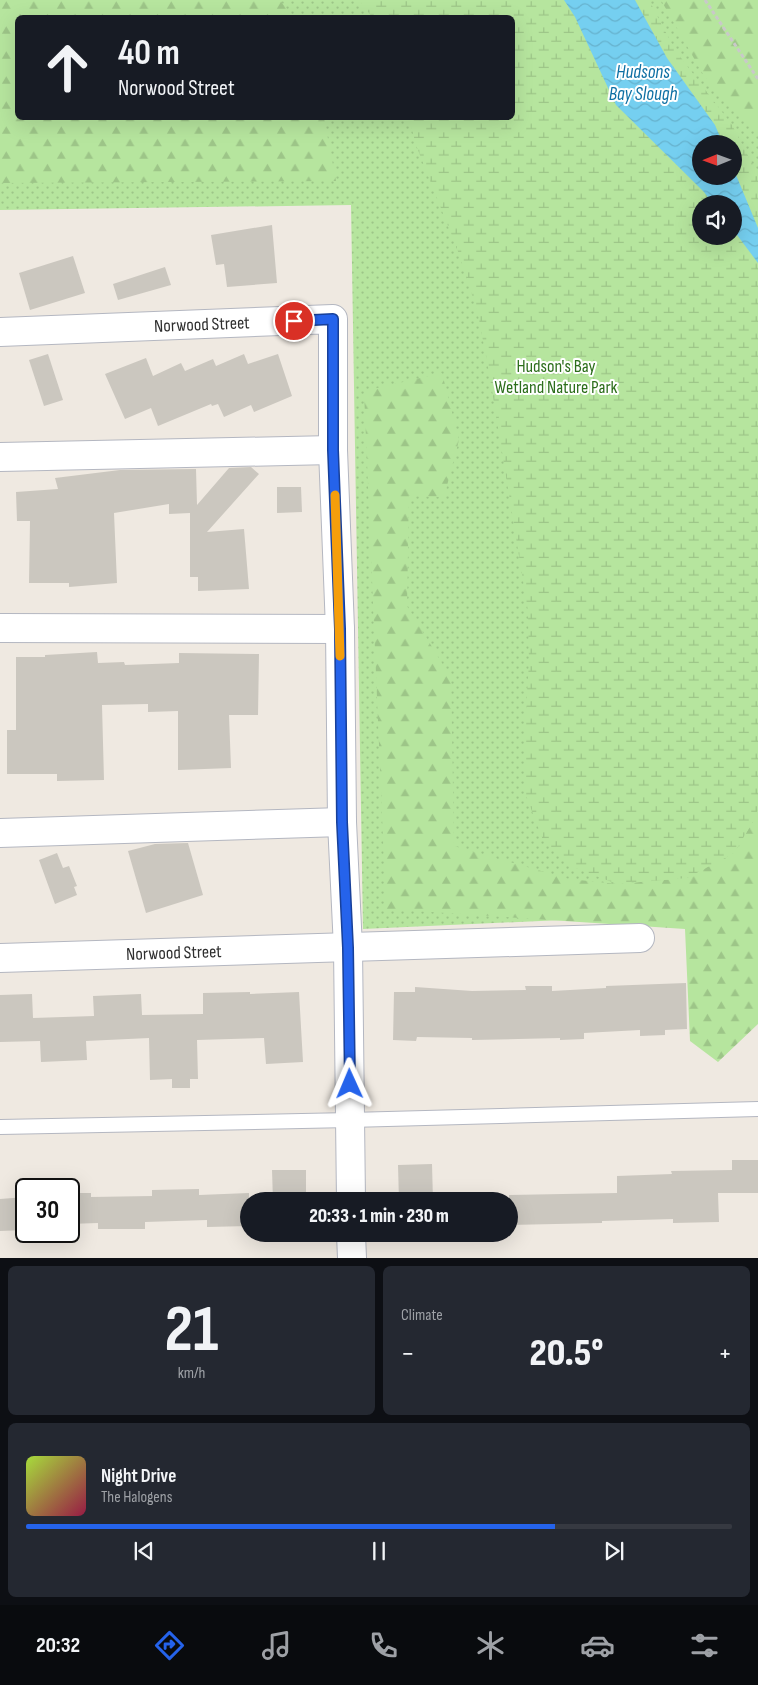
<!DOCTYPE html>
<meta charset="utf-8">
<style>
body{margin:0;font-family:"Sofia Sans Condensed",sans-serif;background:#242831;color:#f1f3f6;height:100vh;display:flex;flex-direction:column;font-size:19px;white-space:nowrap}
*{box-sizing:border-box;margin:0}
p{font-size:16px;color:#9ea1a6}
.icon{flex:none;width:28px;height:28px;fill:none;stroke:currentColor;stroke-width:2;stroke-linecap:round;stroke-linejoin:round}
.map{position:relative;height:1258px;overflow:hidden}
.drawer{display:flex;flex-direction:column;gap:8px;padding:8px;background:#0d0f14;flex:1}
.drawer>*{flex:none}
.top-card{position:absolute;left:15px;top:15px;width:500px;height:105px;border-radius:8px;box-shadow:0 5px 20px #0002;background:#171b24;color:#f1f3f6;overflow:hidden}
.needle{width:32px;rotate:269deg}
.controls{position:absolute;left:692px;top:135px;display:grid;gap:10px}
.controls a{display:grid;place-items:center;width:50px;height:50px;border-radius:50%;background:#171b24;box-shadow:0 5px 20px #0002;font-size:25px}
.speed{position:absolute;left:15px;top:1178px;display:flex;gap:10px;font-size:25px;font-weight:700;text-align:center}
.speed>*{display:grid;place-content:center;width:65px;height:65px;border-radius:50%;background:#171b24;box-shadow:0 5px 20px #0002;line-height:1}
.speed .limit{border:2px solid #111;border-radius:8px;background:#fff;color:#111}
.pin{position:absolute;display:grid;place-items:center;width:42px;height:42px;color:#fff;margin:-21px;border:2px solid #fff;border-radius:50%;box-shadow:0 1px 5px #0007}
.me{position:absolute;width:55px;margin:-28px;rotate:359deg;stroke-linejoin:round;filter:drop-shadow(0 0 4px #0008)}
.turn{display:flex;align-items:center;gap:18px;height:105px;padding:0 20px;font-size:22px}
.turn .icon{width:65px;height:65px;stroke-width:2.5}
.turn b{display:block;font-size:35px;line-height:42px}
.big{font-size:38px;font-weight:800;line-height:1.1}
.drawer .card{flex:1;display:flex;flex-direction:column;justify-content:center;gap:8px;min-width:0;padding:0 18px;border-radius:8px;background:#242831}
.drawer .dial{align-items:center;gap:0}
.dial b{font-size:65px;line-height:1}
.song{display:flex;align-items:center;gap:15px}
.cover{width:60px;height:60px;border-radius:8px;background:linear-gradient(135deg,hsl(80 70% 55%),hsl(340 70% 35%))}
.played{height:5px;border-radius:2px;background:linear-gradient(90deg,#2563eb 75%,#363941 75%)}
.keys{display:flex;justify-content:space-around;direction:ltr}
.heat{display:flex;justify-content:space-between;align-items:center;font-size:28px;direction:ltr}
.drawer .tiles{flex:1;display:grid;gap:8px;grid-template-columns:1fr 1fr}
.card:last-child{grid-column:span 2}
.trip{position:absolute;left:240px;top:1192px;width:278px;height:50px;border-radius:25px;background:#171b24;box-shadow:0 5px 20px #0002;font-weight:800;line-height:50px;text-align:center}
.menu{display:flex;height:80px;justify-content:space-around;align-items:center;background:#090b0e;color:#9ea1a6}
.menu .icon{width:35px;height:35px}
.menu .current{color:#2563eb}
.menu b{font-size:22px;color:#f1f3f6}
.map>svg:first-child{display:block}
.grass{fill:url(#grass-dots);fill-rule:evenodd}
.forest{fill:url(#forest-firs)}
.wetland{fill:url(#wetland-marsh);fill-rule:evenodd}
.water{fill:url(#water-waves)}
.building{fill:#cbc7bf}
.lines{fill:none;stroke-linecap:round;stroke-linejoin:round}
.lane-casing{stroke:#b4b7c1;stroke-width:16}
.street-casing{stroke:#b4b7c1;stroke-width:30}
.path{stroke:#c9c9c9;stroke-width:3;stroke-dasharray:4 2.5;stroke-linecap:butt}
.lane{stroke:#fff;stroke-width:14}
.street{stroke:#fff;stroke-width:28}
.route-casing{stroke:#184099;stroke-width:12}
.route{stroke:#2563eb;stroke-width:9}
.slow{stroke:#f59e0b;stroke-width:9}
.labels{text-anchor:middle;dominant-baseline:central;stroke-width:4;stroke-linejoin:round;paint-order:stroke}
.street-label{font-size:18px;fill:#2e2e2e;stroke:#fff}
.park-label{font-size:18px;fill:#2c6e1b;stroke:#fff}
.water-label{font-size:19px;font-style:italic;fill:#0d6fa3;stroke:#fff}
</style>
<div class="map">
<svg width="758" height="1258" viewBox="0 0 758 1258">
<defs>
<pattern id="grass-dots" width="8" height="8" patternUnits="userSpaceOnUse" patternTransform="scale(1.25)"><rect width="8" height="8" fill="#b6e59e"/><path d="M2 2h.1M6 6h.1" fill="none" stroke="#9dc588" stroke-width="1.8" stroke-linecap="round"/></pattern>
<pattern id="forest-firs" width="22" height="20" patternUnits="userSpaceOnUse" patternTransform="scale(1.25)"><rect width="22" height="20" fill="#b6e59e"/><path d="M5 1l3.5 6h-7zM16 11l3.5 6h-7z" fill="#9dc588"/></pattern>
<pattern id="wetland-marsh" width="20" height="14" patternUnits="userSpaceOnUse" patternTransform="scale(1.25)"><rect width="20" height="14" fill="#b6e59e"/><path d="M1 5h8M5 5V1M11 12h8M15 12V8" fill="none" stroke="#9dc588"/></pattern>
<pattern id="water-waves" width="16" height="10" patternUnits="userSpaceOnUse" patternTransform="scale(1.25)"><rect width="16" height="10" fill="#75cff0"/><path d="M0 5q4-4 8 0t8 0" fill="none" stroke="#66b2ce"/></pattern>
</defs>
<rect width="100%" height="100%" fill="#efe9e1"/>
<!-- grass -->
<path class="grass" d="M0 0H758V911L363 929 351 205 0 210ZM18 18H512V118H18ZM701 144H734V176H701ZM701 204H734V236H701Z"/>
<!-- forest -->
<g class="forest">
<polygon points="0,0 280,0 293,17 18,18 18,118 324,118 336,181 0,183"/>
<polygon points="661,0 758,0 758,133 704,76"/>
<polygon points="442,373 459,440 444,497 409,496 407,606 451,678 454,846 569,879 617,884 687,878 734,853 754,820 758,809 758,1024 718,1062 690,1041 685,929 386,909 364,391"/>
</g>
<!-- wetland -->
<path class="wetland" d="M359 0H649L675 50 732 125 758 175V809L754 820 734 853 687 878 617 884 570 866 543 840 525 793 524 747 529 662 528 611 489 372 478 314 459 254 416 145 409 118H512V18L372 17ZM701 144H734V176H701ZM701 204H734V236H701Z"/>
<!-- water -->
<polygon class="water" points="564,0 635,0 667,58 715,125 723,144 701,144 701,176 734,176 734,170 758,228 758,263 734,231 734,204 713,204 704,192 616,105 575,17"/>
<!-- building -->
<g class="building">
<polygon points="272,225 277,283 227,287 224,264 216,265 211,235"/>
<polygon points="73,256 85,293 30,310 19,273"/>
<polygon points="165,267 171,285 118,300 113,284"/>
<polygon points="48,354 63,400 44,406 29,360"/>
<polygon points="244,354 248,364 278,354 292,396 254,412 251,405 224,417 218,404 212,406 211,404 158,426 151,408 125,419 105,374 146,358 153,376 181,363 185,371 213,359 216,366"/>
<polygon points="251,467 259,474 207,532 244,529 249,589 198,591 198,577 190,577 190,513 169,514 169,504 114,513 117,583 69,587 69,583 29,583 30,521 17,521 16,492 58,489 55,478 120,470 196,469 197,505 229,468"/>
<polygon points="277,487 301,487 302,512 277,513"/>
<polygon points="97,652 98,663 124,662 125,665 179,663 179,653 259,654 258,715 229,715 231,768 178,770 178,711 148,712 148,704 102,705 104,780 57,781 57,774 7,774 7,730 16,730 16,657 45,657 45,655"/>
<polygon points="188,843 203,895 146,913 128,851 155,844"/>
<polygon points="57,853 63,868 69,866 77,886 74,887 77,895 55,904 39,860"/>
<polygon points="686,983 687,1029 665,1030 665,1035 640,1036 640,1030 584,1033 584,1039 560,1040 560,1038 472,1040 472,1038 417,1037 416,1041 393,1040 394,992 415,992 415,987 472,991 526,990 525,986 552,986 552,991 606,988 606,986"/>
<polygon points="250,992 250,994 299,992 303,1062 266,1064 264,1038 197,1040 198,1079 190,1079 190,1088 172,1088 172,1079 150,1080 149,1038 86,1041 87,1060 41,1062 40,1041 0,1042 0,995 32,994 33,1018 94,1016 93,996 141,994 142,1015 203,1014 203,993"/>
<polygon points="732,1160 758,1160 758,1193 718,1193 719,1222 673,1223 673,1219 602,1221 602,1223 509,1225 509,1195 617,1193 617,1176 672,1174 671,1171 732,1170"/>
<polygon points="432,1164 433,1201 399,1201 398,1165"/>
<polygon points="272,1170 306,1170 306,1201 273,1201"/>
<polygon points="199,1189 199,1195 249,1193 249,1226 207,1227 207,1220 145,1222 145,1229 98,1229 98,1223 69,1224 69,1193 91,1193 91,1197 152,1196 152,1190"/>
<polygon points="26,1197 26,1230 0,1231 0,1199"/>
</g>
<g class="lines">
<!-- lane casing -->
<g class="lane-casing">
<polyline id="lane" points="0,1127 350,1120 758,1109"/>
</g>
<!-- street casing -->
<g class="street-casing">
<g id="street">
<path id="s1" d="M0 332 333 319V450L340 629 342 822 348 948 351 1201"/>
<polyline points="0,457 333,450"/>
<polyline points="0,628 340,629"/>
<polyline points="0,833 342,822"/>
<path id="s2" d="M0 958 640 938"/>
<polyline points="351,1234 352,1258"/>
</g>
</g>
<!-- path -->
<polyline class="path" points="705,0 758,79"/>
<!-- lane -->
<use href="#lane" class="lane"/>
<!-- street -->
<use href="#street" class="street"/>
</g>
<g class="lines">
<!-- route casing -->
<g class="route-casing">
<polyline id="route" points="294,321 333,319 333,450 340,629 342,822 348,948 350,1084"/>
</g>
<!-- route -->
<use href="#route" class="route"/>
<!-- slow -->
<polyline class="slow" points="335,495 340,656"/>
</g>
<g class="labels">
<!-- street labels -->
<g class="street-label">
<text stroke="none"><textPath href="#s1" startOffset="202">Norwood Street</textPath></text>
<text stroke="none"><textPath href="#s2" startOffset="174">Norwood Street</textPath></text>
</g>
<!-- park labels -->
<g class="park-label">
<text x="556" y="366">Hudson's Bay<tspan x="556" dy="21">Wetland Nature Park</tspan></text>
</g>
<!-- water labels -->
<g class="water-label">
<text x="643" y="72">Hudsons<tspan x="643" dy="22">Bay Slough</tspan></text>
</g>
</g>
</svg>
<div class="controls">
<a><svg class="needle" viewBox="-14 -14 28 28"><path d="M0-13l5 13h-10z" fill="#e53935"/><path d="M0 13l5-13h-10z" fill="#9ea1a6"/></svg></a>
<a><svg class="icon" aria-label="sound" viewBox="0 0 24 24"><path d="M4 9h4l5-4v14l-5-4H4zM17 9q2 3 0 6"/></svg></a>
</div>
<div class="speed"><div class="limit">30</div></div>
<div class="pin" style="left:294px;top:321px;background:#d93025"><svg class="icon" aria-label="arrive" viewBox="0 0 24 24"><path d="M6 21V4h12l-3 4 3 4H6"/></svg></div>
<svg class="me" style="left:350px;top:1084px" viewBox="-20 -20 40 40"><path d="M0-17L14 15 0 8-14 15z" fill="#2563eb" stroke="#fff" stroke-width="4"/></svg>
<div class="trip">20:33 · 1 min · 230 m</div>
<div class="top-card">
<div class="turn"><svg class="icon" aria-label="ahead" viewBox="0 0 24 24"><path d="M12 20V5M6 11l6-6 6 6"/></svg><div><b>40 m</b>Norwood Street</div></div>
</div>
</div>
<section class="drawer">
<div class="tiles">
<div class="card dial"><b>21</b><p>km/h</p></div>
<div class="card"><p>Climate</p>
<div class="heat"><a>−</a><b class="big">20.5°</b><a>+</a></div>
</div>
<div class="card">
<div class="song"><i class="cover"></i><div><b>Night Drive</b><p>The Halogens</p></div></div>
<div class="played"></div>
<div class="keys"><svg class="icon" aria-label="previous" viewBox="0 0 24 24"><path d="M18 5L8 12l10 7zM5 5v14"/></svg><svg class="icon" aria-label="pause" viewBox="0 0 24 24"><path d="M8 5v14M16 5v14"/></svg><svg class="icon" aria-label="next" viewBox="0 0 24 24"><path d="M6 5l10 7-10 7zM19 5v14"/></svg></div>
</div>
</div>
</section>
<nav class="menu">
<b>20:32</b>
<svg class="icon current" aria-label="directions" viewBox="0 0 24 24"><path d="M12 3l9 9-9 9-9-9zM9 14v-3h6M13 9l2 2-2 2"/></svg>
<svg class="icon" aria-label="music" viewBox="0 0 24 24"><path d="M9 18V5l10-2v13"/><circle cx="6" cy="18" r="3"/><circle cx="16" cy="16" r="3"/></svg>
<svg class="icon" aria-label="phone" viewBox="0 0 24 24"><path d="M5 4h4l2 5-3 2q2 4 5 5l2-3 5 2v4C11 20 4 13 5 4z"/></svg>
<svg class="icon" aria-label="climate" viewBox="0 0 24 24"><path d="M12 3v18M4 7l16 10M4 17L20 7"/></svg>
<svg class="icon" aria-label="car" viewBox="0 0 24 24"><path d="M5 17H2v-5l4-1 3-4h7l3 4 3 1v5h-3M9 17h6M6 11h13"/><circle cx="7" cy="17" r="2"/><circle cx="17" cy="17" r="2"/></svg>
<svg class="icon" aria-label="filters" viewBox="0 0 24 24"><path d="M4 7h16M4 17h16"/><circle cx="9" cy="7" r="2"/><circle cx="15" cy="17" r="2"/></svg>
</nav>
